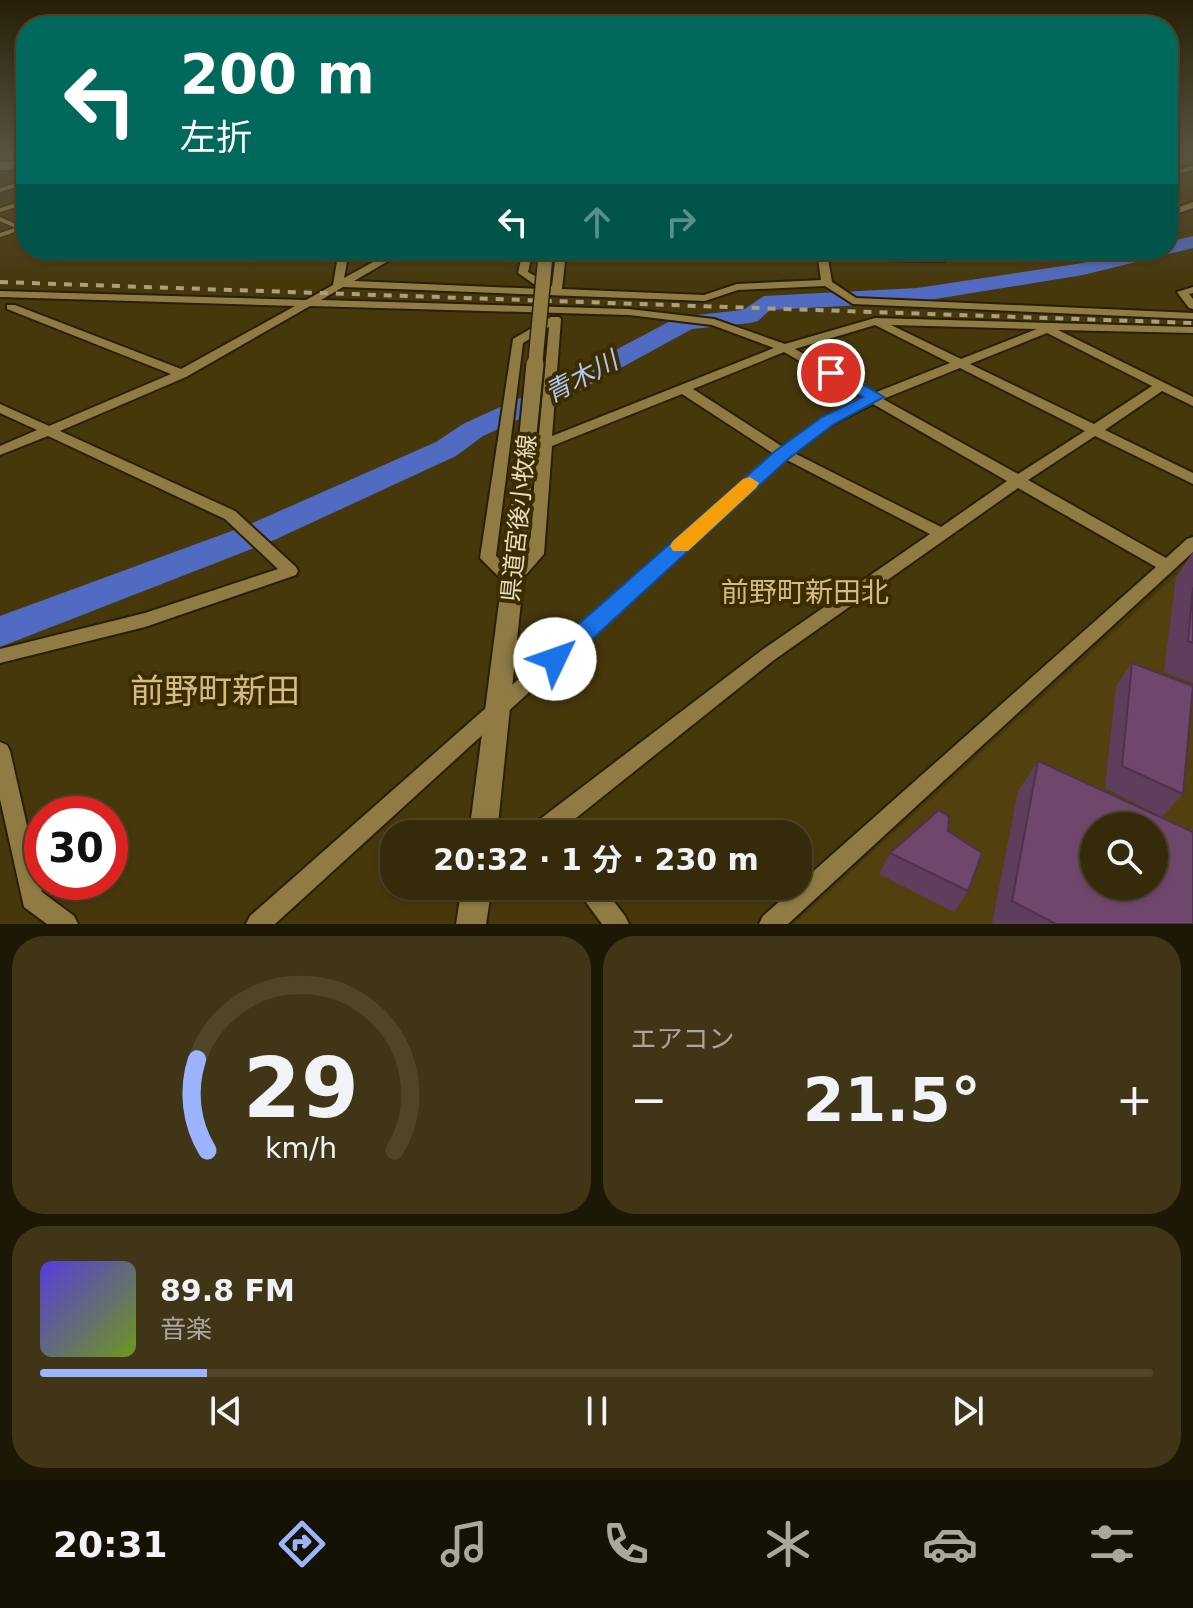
<!DOCTYPE html>
<html lang="ja">
<meta charset="utf-8">
<style>
body{margin:0;font-family:"DejaVu Sans","Noto Sans JP",sans-serif;background:#403617;color:#f1f3f6;height:100vh;display:flex;flex-direction:column;font-size:30px;white-space:nowrap}
*{box-sizing:border-box;margin:0}
p{font-size:26px;color:#aaa79c}
.icon{flex:none;width:44px;height:44px;fill:none;stroke:currentColor;stroke-width:2;stroke-linecap:round;stroke-linejoin:round}
.map{position:relative;height:924px;overflow:hidden}
.panel{display:flex;flex-direction:column;gap:12px;padding:12px;background:#1d1705;flex:1}
.panel>*{flex:none}
.top-card{position:absolute;left:16px;top:16px;width:1162px;height:244px;border-radius:32px;box-shadow:0 2px 6px #0004,0 0 0 2px #4f462a;background:#00695c;color:#fff;overflow:hidden}
.buttons{position:absolute;left:1080px;top:812px;display:grid;gap:16px}
.buttons a{display:grid;place-items:center;width:88px;height:88px;border-radius:50%;background:#352a09;box-shadow:0 2px 6px #0004,0 0 0 2px #4f462a;font-size:40px}
.speed{position:absolute;left:24px;top:796px;display:flex;gap:16px;font-size:40px;font-weight:700;text-align:center}
.speed>*{display:grid;place-content:center;width:104px;height:104px;border-radius:50%;background:#352a09;box-shadow:0 2px 6px #0004,0 0 0 2px #4f462a;line-height:1}
.speed .limit{border:12px solid #d22;background:#fff;color:#111}
.pin{position:absolute;display:grid;place-items:center;width:68px;height:68px;color:#fff;margin:-34px;border:4px solid #fff;border-radius:50%;box-shadow:0 2px 8px #0007}
.me{position:absolute;width:88px;margin:-44px;rotate:48deg;stroke-linejoin:round;filter:drop-shadow(0 0 6px #0008)}
.turn{display:flex;align-items:center;gap:28px;height:168px;padding:0 32px;font-size:36px}
.turn .icon{width:104px;height:104px;stroke-width:2.5}
.turn b{display:block;font-size:56px;line-height:68px}
.lanes{display:flex;align-items:center;height:76px;padding:0 32px;background:#0003;justify-content:center;gap:40px;direction:ltr}
.lanes .off{opacity:.35}
.big{font-size:60px;font-weight:700;line-height:1.1}
.panel .tile{flex:1;display:flex;flex-direction:column;justify-content:center;gap:12px;min-width:0;padding:0 28px;border-radius:32px;background:#403617}
.panel .dial{align-items:center;gap:0}
.dial svg{height:208px;overflow:visible;fill:none;stroke:#4f462a;stroke-width:7;stroke-linecap:round;text-anchor:middle}
.dial text{fill:#f1f3f6;stroke:none}
.song{display:flex;align-items:center;gap:24px}
.cover{width:96px;height:96px;border-radius:12px;background:linear-gradient(135deg,hsl(250 70% 55%),hsl(80 70% 35%))}
.played{height:8px;border-radius:4px;background:linear-gradient(90deg,#9bb4fd 15%,#4f462a 15%)}
.keys{display:flex;justify-content:space-around;direction:ltr}
.heat{display:flex;justify-content:space-between;align-items:center;font-size:44px;direction:ltr}
.panel .tiles{flex:1;display:grid;gap:12px;grid-template-columns:1fr 1fr}
.tile:last-child{grid-column:span 2}
.trip{position:absolute;left:380px;top:820px;width:432px;height:80px;border-radius:32px;background:#352a09;box-shadow:0 2px 6px #0004,0 0 0 2px #4f462a;font-weight:700;line-height:80px;text-align:center}
.menu{display:flex;height:128px;justify-content:space-around;align-items:center;background:#151104;color:#aaa79c}
.menu .icon{width:56px;height:56px}
.menu .selected{color:#9bb4fd}
.menu b{font-size:36px;color:#f1f3f6}
.map>svg:first-child{display:block}
.built{fill:#52410e;fill-rule:evenodd}
.lines{fill:none;stroke-linecap:round;stroke-linejoin:round}
.stream{stroke:#516bc2;stroke-width:3}
.river{fill:#516bc2;fill-rule:evenodd}
.lane-casing{stroke:#2a1f03;stroke-width:6}
.street-casing{stroke:#2a1f03;stroke-width:4}
.secondary-casing{stroke:#2a1f03;stroke-width:4}
.primary-casing{stroke:#2a1f03;stroke-width:4}
.lane{stroke:#907b45;stroke-width:4}
.street{fill:#907b45;fill-rule:evenodd}
.secondary{fill:#907b45;fill-rule:evenodd}
.primary{fill:#9c802f;fill-rule:evenodd}
.rail{stroke:#ac9f7d;stroke-width:4;stroke-dasharray:8 8;stroke-linecap:butt}
.secondary-bridge-far2-casing{stroke:#2a1f03;stroke-width:17;stroke-linecap:butt}
.secondary-bridge-far1-casing{stroke:#2a1f03;stroke-width:21;stroke-linecap:butt}
.secondary-bridge-casing{stroke:#2a1f03;stroke-width:26;stroke-linecap:butt}
.secondary-bridge-far2{stroke:#907b45;stroke-width:14}
.secondary-bridge-far1{stroke:#907b45;stroke-width:17}
.secondary-bridge{stroke:#907b45;stroke-width:22}
.wall{fill:#5f3d5d}
.building{fill:#6f476c;stroke:#4e324c;stroke-width:2;fill-rule:evenodd}
.route{fill:#1a73e8;stroke:#114b97;stroke-width:2}
.slow{fill:#f59e0b}
.labels{text-anchor:middle;dominant-baseline:central;stroke-width:8;stroke-linejoin:round;paint-order:stroke}
.street-label{font-size:24px;fill:#e7dcc0;stroke:#3c2d01}
.water-label{font-size:26px;font-style:italic;fill:#b3c4f2;stroke:#3c2d01}
.quarter-label{font-size:28px;fill:#d2bc84;stroke:#3c2d01}
.near-quarter-label{font-size:34px;fill:#d2bc84;stroke:#3c2d01}
</style>
<div class="map">
<svg width="1193" height="924" viewBox="0 0 1193 924">
<rect width="100%" height="100%" fill="#47380c"/>
<!-- built -->
<path class="built" d="M1193 560V924H794ZM1094 826H1154V886H1094Z"/>
<g class="lines">
<!-- stream -->
<polyline class="stream" points="0,158 13,153"/>
<!-- river -->
<polygon class="river" points="1193,236 1193,248 1083,275 917,302 770,310 758,321 750,323 692,329 573,394 483,436 456,456 272,541 0,647 0,616 248,525 436,442 463,424 555,382 678,317 743,310 764,296 917,288 1083,263 1135,250 1168,250 1168,242"/>
<!-- lane casing -->
<g class="lane-casing">
<g id="lane">
<polyline points="0,190 26,182"/>
<polyline points="0,210 26,202"/>
<polyline points="0,219 20,228"/>
<polyline points="0,235 26,226"/>
</g>
</g>
<!-- street casing -->
<g class="street-casing">
<g id="street">
<polygon points="1193,166 1193,170 1168,176 1168,172"/>
<polygon points="1193,202 1193,208 1168,217 1168,211"/>
<path d="M339 250H349L344 278 395 250H407L354 281 541 289 518 273 523 250H533L528 272 552 286 556 253 550 250 817 253 816 250H826V253L941 256 946 259 944 261 828 259 832 282 856 298 1193 313V319L853 304 825 286 738 290 705 301 343 287 321 300 629 309 714 319 785 344 875 318 1193 327V333L1058 330 1193 397V406L1162 391 1105 430 1193 473V484L1095 436 1028 480 1166 558 1187 539 1193 537V552L788 924H759L763 916 1156 567 1018 488 774 660 556 834H528L531 826 762 650 930 534 785 459 275 924H246L250 916 774 454 682 394 552 446 544 554 518 584 512 586 506 584 480 558 513 339 551 317H559L561 319 552 436 774 348 712 325 629 315 310 306 186 377 60 431 235 511 296 567 298 571 296 575 145 627 0 663V649L145 613 278 569 225 519 48 436 0 455V446L37 430 0 413V404L49 426 171 374 7 309V305H15L181 369 295 306 0 297V291L306 300 333 285ZM566 253 818 259 821 280 737 284 704 295 562 289ZM875 325 950 363 874 393 795 349ZM891 325 1037 329 961 359ZM549 327 528 552 512 570 496 556 523 343ZM1047 333 1152 386 1094 424 970 364ZM784 352 864 398 823 418 783 447 693 389ZM960 368 1085 431 1018 474 883 399ZM873 404 1007 481 941 527 794 453 833 424Z"/>
<polygon points="1193,287 1193,293 1189,294 1193,299 1193,309 1189,308 1177,292"/>
<polygon points="0,742 7,745 10,751 42,892 74,916 78,924 47,924 24,907 0,799"/>
<polygon points="577,886 602,886 625,916 629,924 602,924 580,894"/>
</g>
</g>
<!-- secondary casing -->
<g class="secondary-casing">
<g id="secondary">
<polygon points="518,526 525,528 528,533 497,834 469,834 508,533 511,528"/>
<polygon points="462,886 492,886 486,924 456,924"/>
</g>
</g>
<!-- primary casing -->
<g class="primary-casing">
<polygon id="primary" points="26,161 26,169 0,170 0,162"/>
</g>
<!-- lane -->
<use href="#lane" class="lane"/>
<!-- street -->
<use href="#street" class="street"/>
<!-- secondary -->
<use href="#secondary" class="secondary"/>
<!-- primary -->
<use href="#primary" class="primary"/>
<!-- rail -->
<polyline class="rail" points="0,282 1193,323"/>
<!-- secondary-bridge-far2 casing -->
<g class="secondary-bridge-far2-casing">
<polyline id="secondary-bridge-far2" points="535,366 546,250"/>
</g>
<!-- secondary-bridge-far1 casing -->
<g class="secondary-bridge-far1-casing">
<polyline id="secondary-bridge-far1" points="520,513 535,364"/>
</g>
<!-- secondary-bridge casing -->
<g class="secondary-bridge-casing">
<polyline id="secondary-bridge" points="518,533 520,511"/>
</g>
<!-- secondary-bridge-far2 -->
<use href="#secondary-bridge-far2" class="secondary-bridge-far2"/>
<!-- secondary-bridge-far1 -->
<use href="#secondary-bridge-far1" class="secondary-bridge-far1"/>
<!-- secondary-bridge -->
<use href="#secondary-bridge" class="secondary-bridge"/>
</g>
<!-- wall -->
<g class="wall">
<polygon points="1193,552 1193,683 1164,672 1176,577"/>
<polygon points="1132,663 1183,794 1162,817 1105,788 1116,686"/>
<polygon points="1038,761 1193,924 992,924 1018,791"/>
<polygon points="948,831 968,891 954,912 879,874 890,853"/>
</g>
<!-- building -->
<g class="building">
<polygon points="1193,587 1193,643 1188,641"/>
<polygon points="1132,663 1193,686 1183,794 1122,766"/>
<path d="M1038 761 1193 832V924H1056L1012 901ZM1094 826H1154V886H1094Z"/>
<polygon points="939,810 949,817 948,831 982,853 968,891 890,853"/>
</g>
<!-- sky -->
<linearGradient id="sky" x2="0" y2="1"><stop stop-color="#271f07"/><stop offset="0.54" stop-color="#585340"/><stop offset="1" stop-color="#585340" stop-opacity="0"/></linearGradient>
<rect width="1193" height="283" fill="url(#sky)"/>
<!-- route -->
<polygon class="route" points="825,369 836,369 884,397 834,424 787,460 563,666 555,669 547,666 543,659 547,652 774,452 822,417 863,397 825,376"/>
<!-- slow -->
<polygon class="slow" points="750,477 759,483 756,488 688,551 673,551 670,546 673,541 743,479"/>
<g class="labels">
<!-- street labels -->
<g class="street-label">
<text transform="translate(519 518) rotate(-84)">県道宮後小牧線</text>
</g>
<!-- water labels -->
<g class="water-label">
<text transform="translate(581 377) rotate(-28)">青木川</text>
</g>
<!-- quarter labels -->
<g class="quarter-label">
<text x="805" y="592">前野町新田北</text>
</g>
<!-- near-quarter labels -->
<g class="near-quarter-label">
<text x="215" y="691">前野町新田</text>
</g>
</g>
</svg>
<div class="buttons">
<a><svg class="icon" aria-label="search" viewBox="0 0 24 24"><circle cx="10" cy="10" r="6"/><path d="M15 15l6 6"/></svg></a>
</div>
<div class="speed"><div class="limit">30</div></div>
<div class="pin" style="left:831px;top:373px;background:#d93025"><svg class="icon" aria-label="arrive" viewBox="0 0 24 24"><path d="M6 21V4h12l-3 4 3 4H6"/></svg></div>
<svg class="me" style="left:555px;top:659px" viewBox="-20 -20 40 40"><circle r="19" fill="#fff"/><path d="M0-13L10 11 0 6-10 11z" fill="#1a73e8"/></svg>
<div class="trip">20:32 · 1 分 · 230 m</div>
<div class="top-card">
<div class="turn"><svg class="icon" aria-label="left" viewBox="0 0 24 24"><path d="M17 20v-9H6M10 6l-5 5 5 5"/></svg><div><b>200 m</b>左折</div></div>
<div class="lanes"><svg class="icon" aria-label="left" viewBox="0 0 24 24"><path d="M17 20v-9H6M10 6l-5 5 5 5"/></svg><svg class="icon off" aria-label="ahead" viewBox="0 0 24 24"><path d="M12 20V5M6 11l6-6 6 6"/></svg><svg class="icon off" aria-label="right" viewBox="0 0 24 24"><path d="M7 20v-9h11M14 6l5 5-5 5"/></svg></div>
</div>
</div>
<section class="panel">
<div class="tiles">
<div class="tile dial"><svg viewBox="0 0 100 80">
<path d="M14 69A42 42 0 1 1 86 69"/>
<path d="M14 69A42 42 0 0 1 10 34" stroke="#9bb4fd"/>
<text x="50" y="56" font-size="32" font-weight="700">29</text>
<text x="50" y="72" font-size="11">km/h</text>
</svg></div>
<div class="tile"><p>エアコン</p>
<div class="heat"><a>−</a><b class="big">21.5°</b><a>+</a></div>
</div>
<div class="tile">
<div class="song"><i class="cover"></i><div><b>89.8 FM</b><p>音楽</p></div></div>
<div class="played"></div>
<div class="keys"><svg class="icon" aria-label="previous" viewBox="0 0 24 24"><path d="M18 5L8 12l10 7zM5 5v14"/></svg><svg class="icon" aria-label="pause" viewBox="0 0 24 24"><path d="M8 5v14M16 5v14"/></svg><svg class="icon" aria-label="next" viewBox="0 0 24 24"><path d="M6 5l10 7-10 7zM19 5v14"/></svg></div>
</div>
</div>
</section>
<nav class="menu">
<b>20:31</b>
<svg class="icon selected" aria-label="directions" viewBox="0 0 24 24"><path d="M12 3l9 9-9 9-9-9zM9 14v-3h6M13 9l2 2-2 2"/></svg>
<svg class="icon" aria-label="music" viewBox="0 0 24 24"><path d="M9 18V5l10-2v13"/><circle cx="6" cy="18" r="3"/><circle cx="16" cy="16" r="3"/></svg>
<svg class="icon" aria-label="phone" viewBox="0 0 24 24"><path d="M5 4h4l2 5-3 2q2 4 5 5l2-3 5 2v4C11 20 4 13 5 4z"/></svg>
<svg class="icon" aria-label="climate" viewBox="0 0 24 24"><path d="M12 3v18M4 7l16 10M4 17L20 7"/></svg>
<svg class="icon" aria-label="car" viewBox="0 0 24 24"><path d="M5 17H2v-5l4-1 3-4h7l3 4 3 1v5h-3M9 17h6M6 11h13"/><circle cx="7" cy="17" r="2"/><circle cx="17" cy="17" r="2"/></svg>
<svg class="icon" aria-label="filters" viewBox="0 0 24 24"><path d="M4 7h16M4 17h16"/><circle cx="9" cy="7" r="2"/><circle cx="15" cy="17" r="2"/></svg>
</nav>
